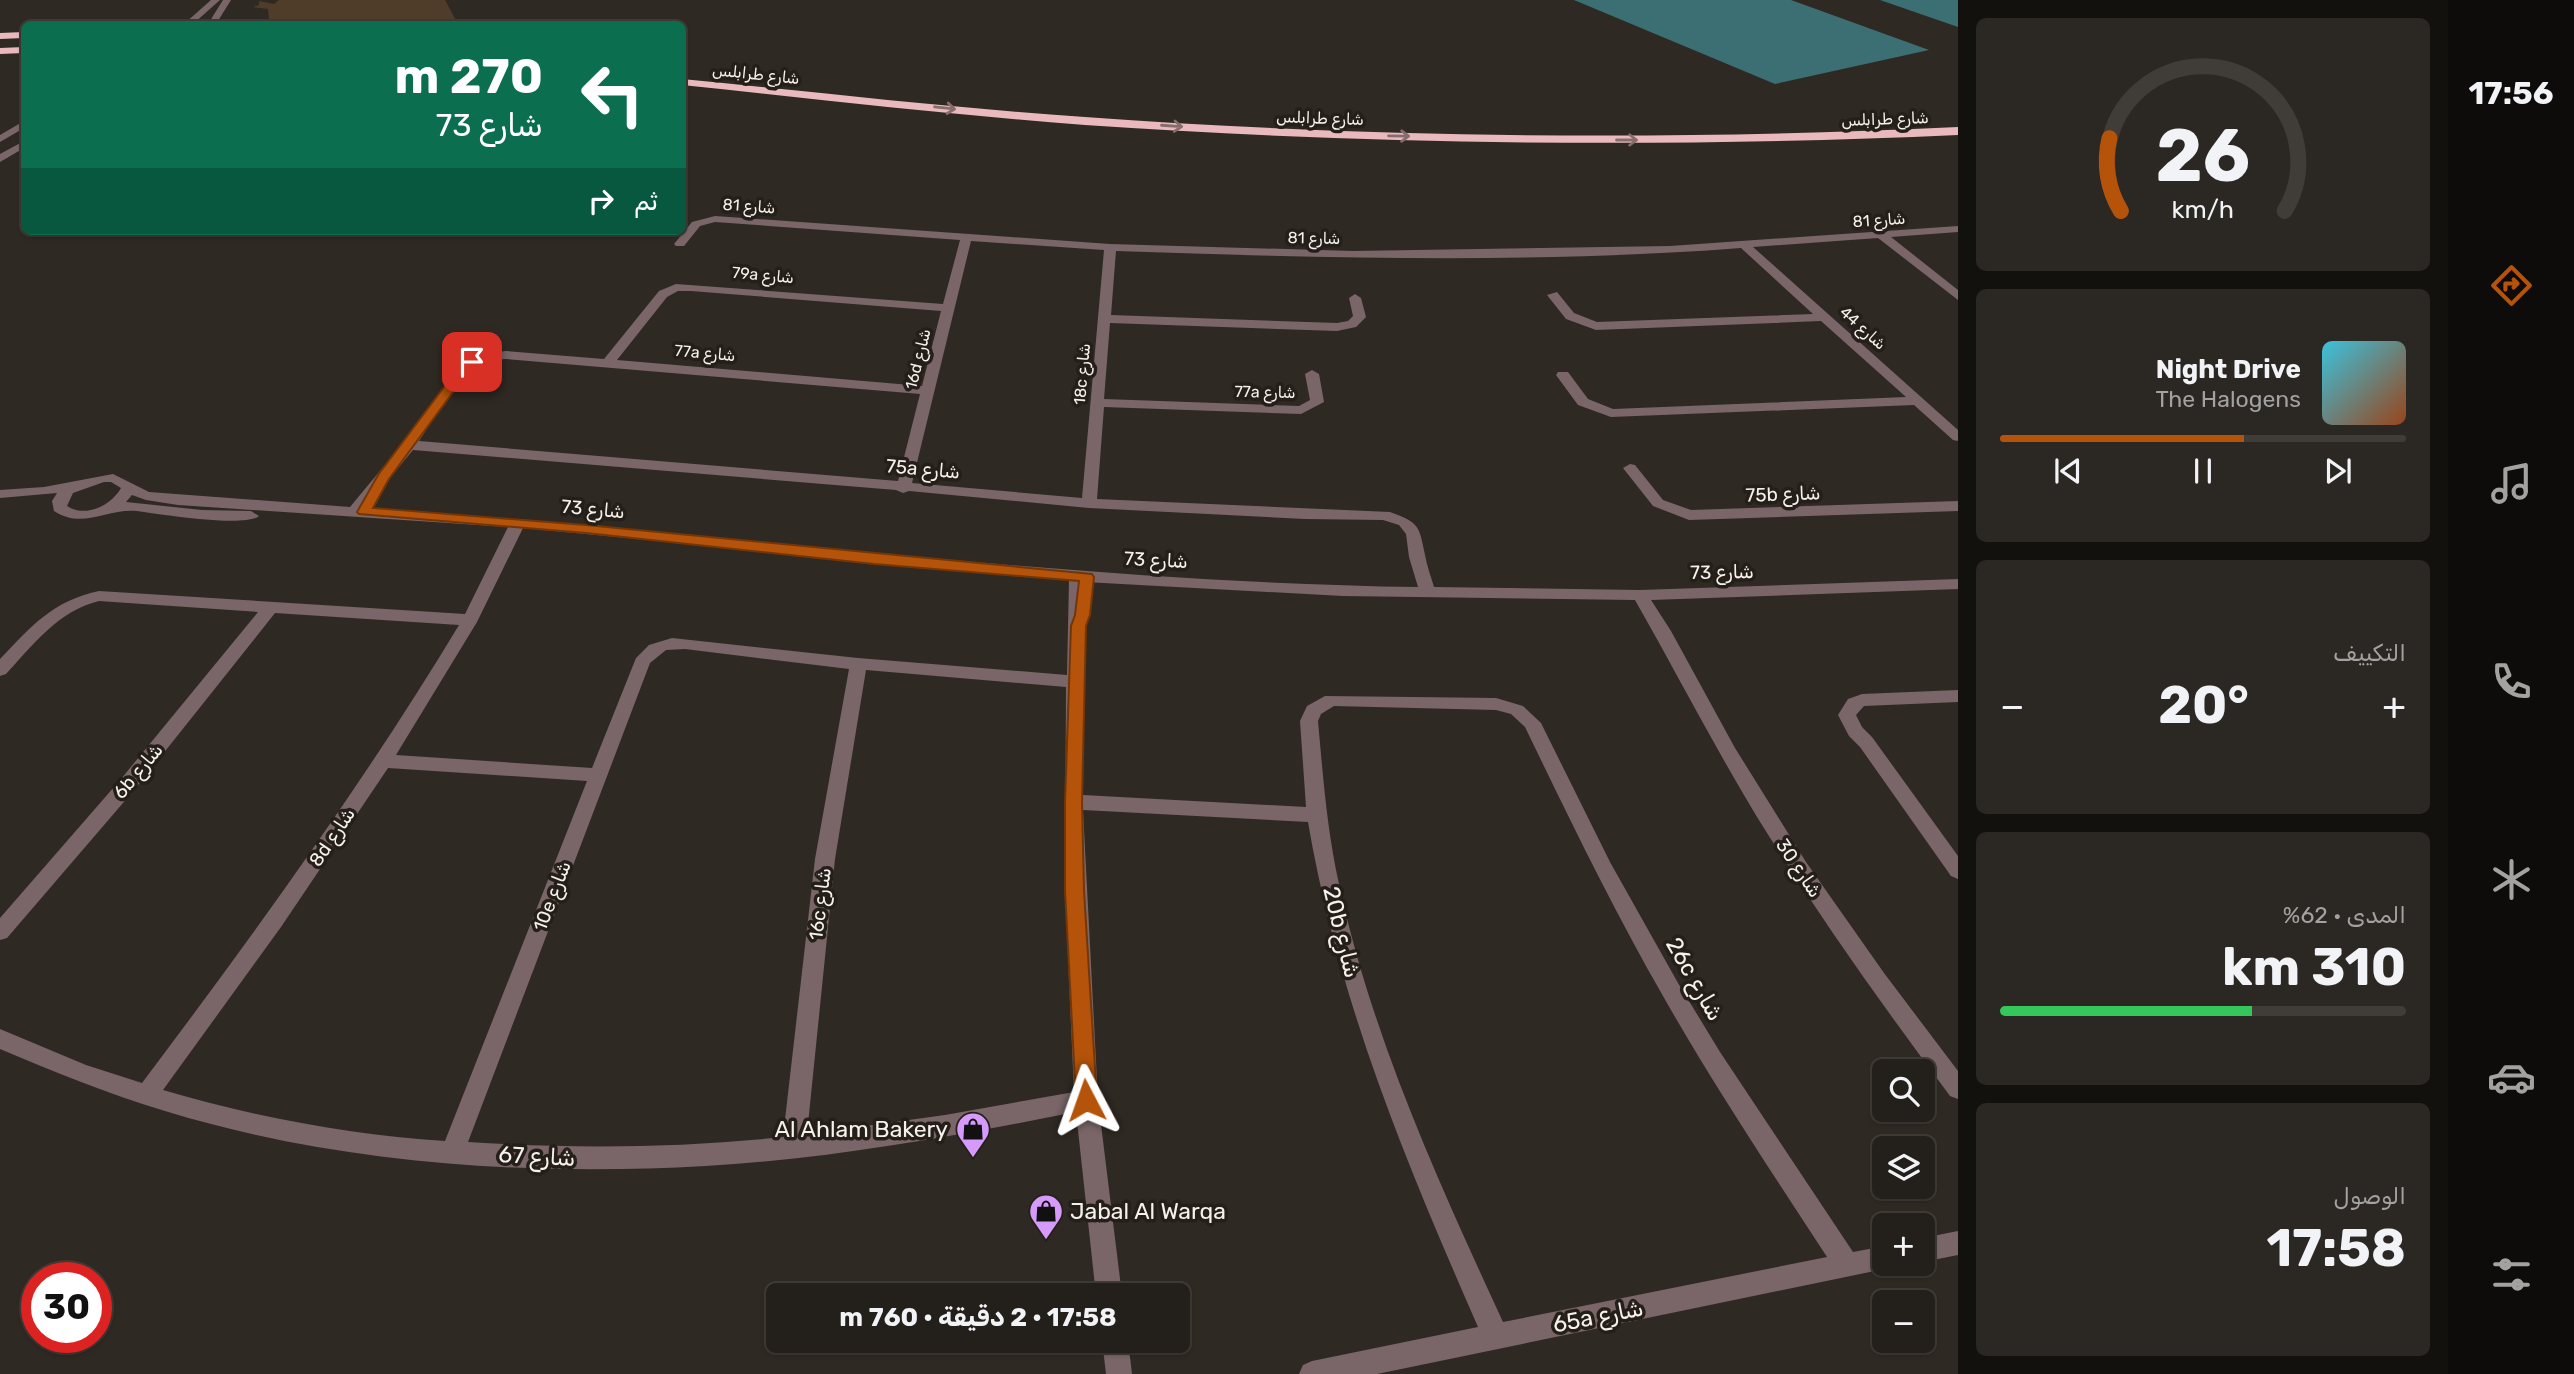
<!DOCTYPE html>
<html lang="ar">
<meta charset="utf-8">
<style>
body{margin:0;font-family:Rubik,Cairo,sans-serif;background:#2b2723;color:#f1f3f6;direction:rtl;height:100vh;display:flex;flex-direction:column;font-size:26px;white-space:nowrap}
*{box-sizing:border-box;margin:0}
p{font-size:23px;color:#a3a2a2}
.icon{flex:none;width:38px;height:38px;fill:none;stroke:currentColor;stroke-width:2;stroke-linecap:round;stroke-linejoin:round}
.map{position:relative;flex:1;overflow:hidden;direction:ltr}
.sheet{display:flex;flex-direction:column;gap:18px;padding:18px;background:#13110e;width:490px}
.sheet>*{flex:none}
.hud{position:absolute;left:21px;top:21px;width:665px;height:214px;border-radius:10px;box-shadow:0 2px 5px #0004,0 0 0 2px #403d39;direction:rtl;background:#0b6e4f;color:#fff;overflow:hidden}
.fabs{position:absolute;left:1872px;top:1059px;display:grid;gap:14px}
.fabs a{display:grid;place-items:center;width:63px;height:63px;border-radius:10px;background:#231f1a;box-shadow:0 2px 5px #0004,0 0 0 2px #403d39;font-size:35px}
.speed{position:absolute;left:21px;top:1262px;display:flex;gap:14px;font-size:35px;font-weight:700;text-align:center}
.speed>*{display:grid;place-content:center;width:91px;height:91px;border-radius:50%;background:#231f1a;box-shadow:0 2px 5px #0004,0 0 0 2px #403d39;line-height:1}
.speed .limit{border:10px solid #d22;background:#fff;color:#111}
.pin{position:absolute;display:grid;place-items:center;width:60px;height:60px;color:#fff;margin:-30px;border-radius:14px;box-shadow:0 4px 10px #0006}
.me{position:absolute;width:77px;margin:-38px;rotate:356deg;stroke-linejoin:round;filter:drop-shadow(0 0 5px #0008)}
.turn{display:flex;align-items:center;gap:24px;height:147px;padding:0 28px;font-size:32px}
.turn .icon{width:91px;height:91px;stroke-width:2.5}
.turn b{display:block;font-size:49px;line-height:60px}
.then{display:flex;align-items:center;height:66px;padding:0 28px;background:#0003;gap:14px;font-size:26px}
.big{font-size:52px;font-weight:700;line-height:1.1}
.sheet .card{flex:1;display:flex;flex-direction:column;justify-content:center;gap:10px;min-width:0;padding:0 24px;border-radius:10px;background:#2b2723}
.sheet .dial{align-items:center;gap:0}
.dial svg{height:182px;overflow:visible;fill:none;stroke:#403d39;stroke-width:7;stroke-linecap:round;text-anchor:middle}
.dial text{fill:#f1f3f6;stroke:none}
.song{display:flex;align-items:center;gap:21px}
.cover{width:84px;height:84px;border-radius:10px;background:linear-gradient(135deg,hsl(190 70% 55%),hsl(20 70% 35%))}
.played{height:7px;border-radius:4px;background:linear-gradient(90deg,#b45309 60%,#403d39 60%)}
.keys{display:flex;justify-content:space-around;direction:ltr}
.heat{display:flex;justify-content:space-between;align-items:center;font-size:38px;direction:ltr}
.charge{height:10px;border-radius:5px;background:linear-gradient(90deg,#34c759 62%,#403d39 0)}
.trip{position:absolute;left:766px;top:1283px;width:424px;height:70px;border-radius:10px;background:#231f1a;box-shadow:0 2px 5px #0004,0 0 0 2px #403d39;font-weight:700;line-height:70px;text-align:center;direction:rtl}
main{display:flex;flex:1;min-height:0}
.menu{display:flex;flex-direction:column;width:126px;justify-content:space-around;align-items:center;background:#0e0c0a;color:#a3a2a2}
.menu .icon{width:49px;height:49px}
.menu .current{color:#b45309}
.menu b{font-size:32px;color:#f1f3f6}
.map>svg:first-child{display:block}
.green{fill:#4f3d2a}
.water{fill:#3b6f73}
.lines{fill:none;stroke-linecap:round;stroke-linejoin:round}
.minor{fill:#7a6668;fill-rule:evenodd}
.highway{fill:#e9b9be;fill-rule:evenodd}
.oneway{stroke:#876c6c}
.route{fill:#b45309;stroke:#753606;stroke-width:2}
.labels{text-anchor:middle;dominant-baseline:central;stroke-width:7;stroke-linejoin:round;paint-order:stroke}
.far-street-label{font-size:16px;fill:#f6f1ed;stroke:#251f19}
.street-label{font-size:19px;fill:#f6f1ed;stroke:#251f19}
.near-street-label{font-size:23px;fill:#f6f1ed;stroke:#251f19}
.near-poi-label{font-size:23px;fill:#f6f1ed;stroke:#251f19;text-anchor:end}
</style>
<main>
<nav class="menu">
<b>17:56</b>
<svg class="icon current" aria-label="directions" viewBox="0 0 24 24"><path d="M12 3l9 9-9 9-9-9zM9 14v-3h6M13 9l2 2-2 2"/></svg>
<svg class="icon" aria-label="music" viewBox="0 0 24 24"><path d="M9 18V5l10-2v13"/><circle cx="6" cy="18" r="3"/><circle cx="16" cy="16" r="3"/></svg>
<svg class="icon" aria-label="phone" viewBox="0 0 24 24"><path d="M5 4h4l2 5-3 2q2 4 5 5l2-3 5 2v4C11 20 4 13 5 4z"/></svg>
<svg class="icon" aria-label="climate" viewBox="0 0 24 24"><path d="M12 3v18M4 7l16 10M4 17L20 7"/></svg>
<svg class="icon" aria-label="car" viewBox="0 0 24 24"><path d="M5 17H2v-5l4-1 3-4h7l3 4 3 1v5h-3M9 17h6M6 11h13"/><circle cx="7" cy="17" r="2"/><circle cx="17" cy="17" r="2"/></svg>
<svg class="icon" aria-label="filters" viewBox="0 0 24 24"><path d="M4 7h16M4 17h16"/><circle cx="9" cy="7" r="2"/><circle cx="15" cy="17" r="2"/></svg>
</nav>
<section class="sheet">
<div class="card dial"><svg viewBox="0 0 100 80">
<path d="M14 69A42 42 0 1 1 86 69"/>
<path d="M14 69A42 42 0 0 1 9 37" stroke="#b45309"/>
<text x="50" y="56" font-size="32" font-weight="700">26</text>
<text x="50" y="72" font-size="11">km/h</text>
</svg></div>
<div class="card">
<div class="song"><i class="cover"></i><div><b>Night Drive</b><p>The Halogens</p></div></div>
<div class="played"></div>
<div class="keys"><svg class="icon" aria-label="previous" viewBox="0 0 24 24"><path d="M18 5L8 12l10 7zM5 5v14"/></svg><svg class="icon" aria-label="pause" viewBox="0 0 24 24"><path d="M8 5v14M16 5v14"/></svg><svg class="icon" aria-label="next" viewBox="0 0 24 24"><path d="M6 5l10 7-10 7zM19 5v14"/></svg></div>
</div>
<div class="card"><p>التكييف</p>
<div class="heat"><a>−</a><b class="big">20°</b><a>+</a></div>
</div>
<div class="card"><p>المدى · 62%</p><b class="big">310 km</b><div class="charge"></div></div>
<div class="card"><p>الوصول</p><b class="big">17:58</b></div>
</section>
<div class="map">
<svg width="1958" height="1374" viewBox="0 0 1958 1374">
<rect width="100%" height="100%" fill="#2f2923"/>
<!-- green -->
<polygon class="green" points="279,0 445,0 458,24 264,23 269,19 268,9 253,7 259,5 259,1 274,4"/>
<!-- water -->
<g class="water">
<polygon points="1574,0 1791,0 1929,50 1775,84"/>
<polygon points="1880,0 1958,0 1958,27"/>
</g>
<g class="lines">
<!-- minor -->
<g class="minor">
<polygon points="211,0 220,0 193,24 184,24"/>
<polygon points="223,0 231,0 216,24 208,24"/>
<polygon points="24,121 24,128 0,142 0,135"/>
<polygon points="24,141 24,148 0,162 0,154"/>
<path d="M715 216 1110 244 1353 251 1670 246 1958 226V232L1891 237 1958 290V300L1878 238 1753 247 1958 430V441L1953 440 1914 405 1611 417 1578 405 1556 375 1558 372H1568L1588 399 1613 409 1906 397 1821 321 1596 330 1566 319 1547 295 1557 292 1574 313 1597 322 1813 314 1741 248C1533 264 1324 258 1116 251L1111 315 1337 323 1348 321 1353 316 1349 298 1355 294 1361 298 1366 317 1356 327 1337 331 1110 323 1104 399 1299 406 1310 400 1305 374 1312 370 1319 374 1324 402 1301 414 1104 407 1097 499 1390 512C1420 523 1419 526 1425 555 1427 566 1431 577 1434 587L1640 590 1958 579V589L1651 600 1671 631 1735 748 1806 862 1884 973 1958 1071V1099L1950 1096C1882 1005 1817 913 1757 817 1714 746 1676 672 1635 600L1343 596 1085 582 1083 795 1306 807 1300 721 1307 706 1325 696 1496 698 1523 706 1541 723 1610 862 1678 983 1720 1052 1853 1252 1885 1246V1264H1895L1894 1267 1377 1374H1299L1303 1365 1312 1361 1478 1327C1405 1160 1339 1003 1308 822L1083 810 1098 1100 1122 1295H1096L1076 1112C954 1136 830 1159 705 1166 526 1176 338 1164 165 1111 109 1094 54 1072 0 1049V1029L86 1065 142 1083C254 934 363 784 459 625L275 613 135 789 7 938 0 940V918L121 779 258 612 99 601C58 611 33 645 6 674L0 676V659C32 626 52 601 99 591L465 614 508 527 178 505 146 500 132 495 126 502 202 510 251 511 259 516C246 528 158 514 137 511 107 508 83 530 54 511L52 501 57 493 0 498V490L44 487 113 474 149 492 350 507 404 442 458 367 468 360 489 353 506 351 604 359 659 291 676 284 943 304 960 240 715 222 700 226 684 246H676L674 244 692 222ZM971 241 1104 250 1082 498 912 483ZM678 291H691L941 311 922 386 617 360 667 297ZM506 359 920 394 898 481 419 441C441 410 462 360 506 359ZM413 450 896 490 903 493 909 491 1089 508 1305 519 1383 520 1399 525 1406 534 1409 557 1418 587C1066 582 716 532 365 508ZM104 482H111L121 488C111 506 85 518 67 506L73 493ZM523 528 1069 580 1067 675 858 658 672 638 649 645 636 658 592 768 396 755 477 622ZM685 649 849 669 815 859 783 1137C678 1148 573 1149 468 1142L650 663 666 650ZM866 670 1066 687 1065 891 1074 1092 945 1115 807 1134 835 859ZM1334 706 1496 710 1511 714 1525 727C1569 818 1613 909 1663 996 1714 1086 1771 1171 1827 1257L1503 1322C1438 1181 1372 1037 1339 884 1327 830 1323 776 1318 721L1321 714ZM388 768 587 781 445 1141C351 1135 254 1117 163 1090L281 927Z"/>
<polygon points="1630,464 1635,465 1663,500 1691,510 1958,501 1958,511 1689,520 1653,506 1623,468"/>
<polygon points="1958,690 1958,702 1864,706 1856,715 1862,727 1872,737 1958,856 1958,879 1951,876 1860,747 1849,736 1838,715 1848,699 1862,694"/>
<polygon points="1958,1231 1958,1255 1923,1262 1923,1238"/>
<polygon points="1102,1340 1128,1340 1132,1374 1106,1374"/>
</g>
<!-- highway -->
<g class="highway">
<polygon points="24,32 24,38 0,39 0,33"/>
<polygon points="24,47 24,53 0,54 0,48"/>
<path d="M682 79C817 92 951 108 1085 117 1376 138 1667 141 1958 127V135C1667 148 1376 145 1085 125 951 115 817 99 682 85Z"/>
</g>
</g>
<!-- one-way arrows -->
<defs><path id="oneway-shaft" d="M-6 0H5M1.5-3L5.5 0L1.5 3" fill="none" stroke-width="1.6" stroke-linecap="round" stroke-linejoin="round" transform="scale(1.75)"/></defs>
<g class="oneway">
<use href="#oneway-shaft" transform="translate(945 108) rotate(6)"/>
<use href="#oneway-shaft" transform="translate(1172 126) rotate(4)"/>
<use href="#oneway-shaft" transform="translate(1399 136) rotate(1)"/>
<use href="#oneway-shaft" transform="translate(1627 140)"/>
</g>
<!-- route -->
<polygon class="route" points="472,359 478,362 468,372 389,479 373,508 586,525 1092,574 1094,577 1090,615 1086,626 1082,802 1084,891 1097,1100 1094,1107 1086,1110 1079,1107 1076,1100 1065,891 1065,802 1071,626 1075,615 1079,581 874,564 586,533 359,514 357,512 378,475 459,367"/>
<!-- icons -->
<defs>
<g id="shop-pin" transform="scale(1.75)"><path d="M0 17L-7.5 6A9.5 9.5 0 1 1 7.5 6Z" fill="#d69bfa" stroke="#251f19"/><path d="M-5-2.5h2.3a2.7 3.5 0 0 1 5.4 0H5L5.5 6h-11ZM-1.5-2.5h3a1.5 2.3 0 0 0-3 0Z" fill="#111"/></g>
</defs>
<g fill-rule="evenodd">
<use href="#shop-pin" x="973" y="1129"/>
<use href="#shop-pin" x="1046" y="1211"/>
</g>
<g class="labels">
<!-- far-street labels -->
<g class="far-street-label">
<text transform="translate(756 74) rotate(6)">شارع طرابلس</text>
<text transform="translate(1320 118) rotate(2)">شارع طرابلس</text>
<text transform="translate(1885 119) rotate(-2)">شارع طرابلس</text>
<text transform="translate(749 206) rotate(4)">شارع 81</text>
<text transform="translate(1879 220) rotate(-4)">شارع 81</text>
<text transform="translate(1314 238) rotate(1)">شارع 81</text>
<text transform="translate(763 275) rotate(5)">79a شارع</text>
<text transform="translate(1863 328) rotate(42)">شارع 44</text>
<text transform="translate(705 353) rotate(5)">77a شارع</text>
<text transform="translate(918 359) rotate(-76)">16d شارع</text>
<text transform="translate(1082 374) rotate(-85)">18c شارع</text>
<text transform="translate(1265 392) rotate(1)">77a شارع</text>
</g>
<!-- street labels -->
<g class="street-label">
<text transform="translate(923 469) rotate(5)">75a شارع</text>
<text transform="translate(1783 494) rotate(-2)">75b شارع</text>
<text transform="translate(593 509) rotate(5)">شارع 73</text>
<text transform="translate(1156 560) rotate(3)">شارع 73</text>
<text transform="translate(1722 572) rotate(-1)">شارع 73</text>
<text transform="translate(138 771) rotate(-50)">6b شارع</text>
<text transform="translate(332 837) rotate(-56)">8d شارع</text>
<text transform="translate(1799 868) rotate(56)">شارع 30</text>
<text transform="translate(552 896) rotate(-69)">10e شارع</text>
<text transform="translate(820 904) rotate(-83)">16c شارع</text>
</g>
<!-- near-street labels -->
<g class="near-street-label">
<text transform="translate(1342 932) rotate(76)">20b شارع</text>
<text transform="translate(1695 979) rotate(60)">26c شارع</text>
<text transform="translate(537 1156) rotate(3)">شارع 67</text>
<text transform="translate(1598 1316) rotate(-11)">65a شارع</text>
</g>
<!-- near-poi labels -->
<g class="near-poi-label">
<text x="948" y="1129">Al Ahlam Bakery</text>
<text x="1070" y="1211" text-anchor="start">Jabal Al Warqa</text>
</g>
</g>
</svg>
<div class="fabs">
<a><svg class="icon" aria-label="search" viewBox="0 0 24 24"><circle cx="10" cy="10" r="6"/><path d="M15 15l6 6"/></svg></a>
<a><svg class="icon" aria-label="layers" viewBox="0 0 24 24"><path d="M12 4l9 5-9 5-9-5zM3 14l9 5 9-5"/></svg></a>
<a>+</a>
<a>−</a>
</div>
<div class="speed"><div class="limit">30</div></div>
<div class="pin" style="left:472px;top:362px;background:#d93025"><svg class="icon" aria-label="arrive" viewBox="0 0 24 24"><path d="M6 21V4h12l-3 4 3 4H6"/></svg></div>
<svg class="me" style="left:1086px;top:1100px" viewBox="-20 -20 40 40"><path d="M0-17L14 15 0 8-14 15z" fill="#b45309" stroke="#fff" stroke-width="4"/></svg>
<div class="trip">17:58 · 2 دقيقة · 760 m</div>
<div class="hud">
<div class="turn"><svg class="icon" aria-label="left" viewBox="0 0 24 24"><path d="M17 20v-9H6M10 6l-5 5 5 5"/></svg><div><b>270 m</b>شارع 73</div></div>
<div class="then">ثم<svg class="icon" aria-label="right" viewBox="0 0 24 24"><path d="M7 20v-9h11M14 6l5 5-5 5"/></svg></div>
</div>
</div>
</main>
